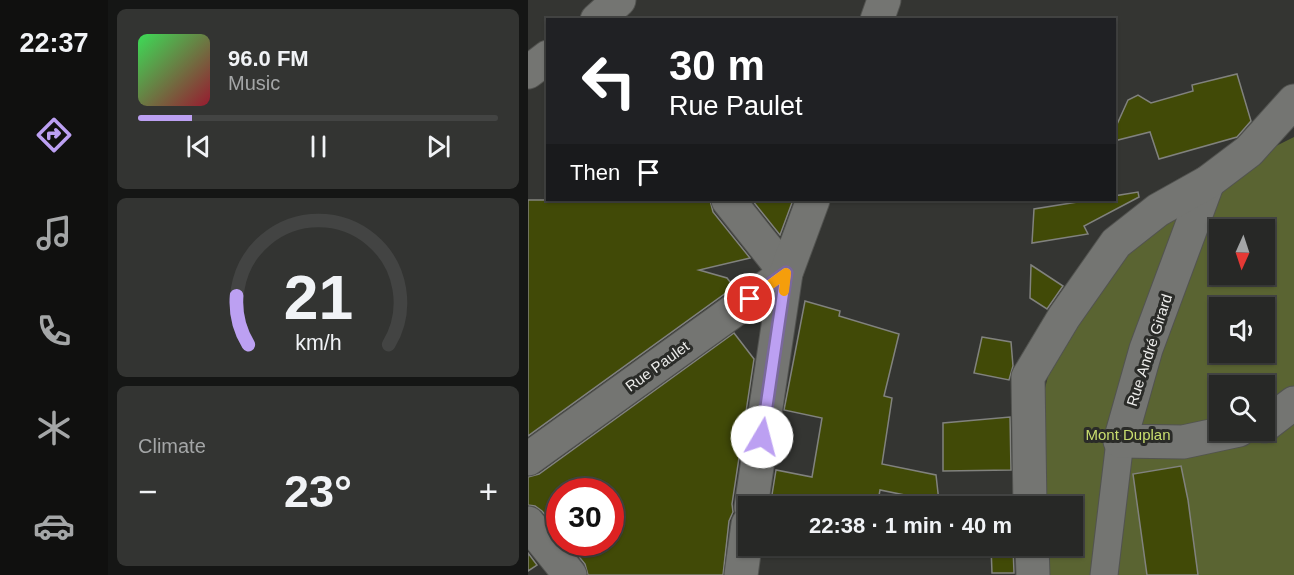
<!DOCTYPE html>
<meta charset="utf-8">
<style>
body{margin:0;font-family:Arial,sans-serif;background:#333432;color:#f1f3f6;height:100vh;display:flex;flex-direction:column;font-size:22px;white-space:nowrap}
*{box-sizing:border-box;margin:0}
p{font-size:20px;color:#a4a6a7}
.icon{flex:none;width:33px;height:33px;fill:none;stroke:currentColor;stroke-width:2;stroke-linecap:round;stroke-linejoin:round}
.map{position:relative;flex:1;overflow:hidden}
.side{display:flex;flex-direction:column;gap:9px;padding:9px;background:#151615;width:420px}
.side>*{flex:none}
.top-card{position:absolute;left:18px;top:18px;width:570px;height:183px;border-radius:0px;box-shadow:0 2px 4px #0004,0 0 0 2px #434443;background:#202124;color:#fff;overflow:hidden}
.needle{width:39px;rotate:183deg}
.controls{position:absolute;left:681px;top:219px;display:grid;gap:12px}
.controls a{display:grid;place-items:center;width:66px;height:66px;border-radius:0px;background:#272826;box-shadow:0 2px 4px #0004,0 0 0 2px #434443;font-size:30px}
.speed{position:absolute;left:18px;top:478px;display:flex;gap:12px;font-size:30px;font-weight:700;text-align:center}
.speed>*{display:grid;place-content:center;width:78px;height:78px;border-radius:50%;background:#272826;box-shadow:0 2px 4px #0004,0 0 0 2px #434443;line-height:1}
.speed .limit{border:9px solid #d22;background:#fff;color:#111}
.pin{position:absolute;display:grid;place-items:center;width:51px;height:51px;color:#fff;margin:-26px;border:3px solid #fff;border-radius:50%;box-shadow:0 2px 6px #0007}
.me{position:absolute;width:66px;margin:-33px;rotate:8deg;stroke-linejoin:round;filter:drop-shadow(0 0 4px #0008)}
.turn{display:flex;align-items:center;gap:21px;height:126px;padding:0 24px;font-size:27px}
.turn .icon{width:78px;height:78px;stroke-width:2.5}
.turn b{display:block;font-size:42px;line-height:51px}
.then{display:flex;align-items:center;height:57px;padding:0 24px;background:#0003;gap:12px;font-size:22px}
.big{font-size:45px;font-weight:600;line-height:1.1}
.side .card{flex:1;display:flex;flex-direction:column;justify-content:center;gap:9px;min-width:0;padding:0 21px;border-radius:9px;background:#333432}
.side .dial{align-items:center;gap:0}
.dial svg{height:156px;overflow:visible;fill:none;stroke:#434443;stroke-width:7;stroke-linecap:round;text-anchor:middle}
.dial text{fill:#f1f3f6;stroke:none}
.song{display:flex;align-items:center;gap:18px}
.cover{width:72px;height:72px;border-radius:9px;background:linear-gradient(135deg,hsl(130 70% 55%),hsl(350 70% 35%))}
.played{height:6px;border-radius:3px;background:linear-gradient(90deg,#bca0f2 15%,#434443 15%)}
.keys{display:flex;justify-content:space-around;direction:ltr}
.heat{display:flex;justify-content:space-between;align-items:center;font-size:33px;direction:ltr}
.trip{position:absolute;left:210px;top:496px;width:345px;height:60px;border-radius:0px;background:#272826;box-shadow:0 2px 4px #0004,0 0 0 2px #434443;font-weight:600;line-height:60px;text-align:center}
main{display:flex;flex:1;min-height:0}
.tab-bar{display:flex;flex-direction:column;width:108px;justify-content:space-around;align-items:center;background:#10100f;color:#a4a6a7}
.tab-bar .icon{width:42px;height:42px}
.tab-bar .active{color:#bca0f2}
.tab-bar b{font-size:27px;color:#f1f3f6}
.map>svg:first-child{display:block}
.green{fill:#5a6432;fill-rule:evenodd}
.building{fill:#414a07;stroke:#81827e;stroke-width:1.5}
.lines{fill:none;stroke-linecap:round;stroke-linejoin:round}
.pedestrian-casing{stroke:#525350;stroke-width:29}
.minor-casing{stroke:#525350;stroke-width:35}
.tertiary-casing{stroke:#525350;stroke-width:35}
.pedestrian{stroke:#747572;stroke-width:27}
.minor{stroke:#747572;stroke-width:33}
.tertiary{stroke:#747572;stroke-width:33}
.route-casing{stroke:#7a689d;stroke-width:15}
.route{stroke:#bca0f2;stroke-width:10}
.slow{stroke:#f59e0b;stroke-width:10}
.labels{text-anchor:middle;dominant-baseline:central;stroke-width:6;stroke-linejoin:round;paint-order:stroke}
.street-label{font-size:15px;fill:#ededeb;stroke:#2a2b28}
.park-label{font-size:15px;fill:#c9de6f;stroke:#2a2b28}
</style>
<main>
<nav class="tab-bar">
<b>22:37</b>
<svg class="icon active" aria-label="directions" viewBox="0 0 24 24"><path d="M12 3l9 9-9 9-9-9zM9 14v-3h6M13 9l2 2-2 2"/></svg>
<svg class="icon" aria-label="music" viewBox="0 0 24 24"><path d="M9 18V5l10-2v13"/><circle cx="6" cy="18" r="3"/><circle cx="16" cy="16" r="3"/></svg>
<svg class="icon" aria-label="phone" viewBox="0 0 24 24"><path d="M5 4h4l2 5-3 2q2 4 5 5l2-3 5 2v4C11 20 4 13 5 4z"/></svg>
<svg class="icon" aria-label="climate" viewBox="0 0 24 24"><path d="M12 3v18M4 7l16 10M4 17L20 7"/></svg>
<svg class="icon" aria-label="car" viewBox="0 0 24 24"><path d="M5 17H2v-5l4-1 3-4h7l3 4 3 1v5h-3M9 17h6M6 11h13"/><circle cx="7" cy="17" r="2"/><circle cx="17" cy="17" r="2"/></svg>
</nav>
<section class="side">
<div class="card">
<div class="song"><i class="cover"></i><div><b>96.0 FM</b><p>Music</p></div></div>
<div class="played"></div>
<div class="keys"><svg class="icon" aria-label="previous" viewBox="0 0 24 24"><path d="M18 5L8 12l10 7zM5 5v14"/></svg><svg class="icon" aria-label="pause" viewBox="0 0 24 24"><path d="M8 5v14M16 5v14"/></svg><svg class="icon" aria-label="next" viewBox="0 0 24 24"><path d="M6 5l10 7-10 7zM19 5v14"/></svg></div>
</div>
<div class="card dial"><svg viewBox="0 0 100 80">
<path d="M14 69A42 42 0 1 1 86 69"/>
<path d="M14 69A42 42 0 0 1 8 44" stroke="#bca0f2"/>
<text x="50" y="56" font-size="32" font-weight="700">21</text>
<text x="50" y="72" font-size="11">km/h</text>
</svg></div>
<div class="card"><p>Climate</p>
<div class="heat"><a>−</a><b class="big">23°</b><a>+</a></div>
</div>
</section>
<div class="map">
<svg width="766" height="575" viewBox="0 0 766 575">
<rect width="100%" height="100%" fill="#343532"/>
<!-- green -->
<path class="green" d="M766 137V575H515L514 546H544V507H511L509 421 521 372 590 258 736 152ZM692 230H736V274H692ZM692 308H736V352H692ZM692 386H736V430H692Z"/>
<!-- building -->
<g class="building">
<polygon points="709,74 723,121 709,137 631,159 622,132 586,141 586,131 600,100 610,95 623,103 665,91 664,85"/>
<polygon points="610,192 611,197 556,226 560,234 504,243 506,209 562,200 586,200 586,196"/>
<polygon points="0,200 182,200 185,212 222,258 171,270 199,278 206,287 0,436"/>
<polygon points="224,200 265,200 252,235"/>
<polygon points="503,265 535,286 519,309 502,298"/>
<polygon points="277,301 312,311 311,316 371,334 356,396 364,398 354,464 408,475 411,502 352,490 349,507 242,507 248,470 284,477 294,418 256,410"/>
<polygon points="206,333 226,359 204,504 205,512 201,521 195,575 60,575 57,564 40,543 82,543 82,492 32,492 32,532 14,511 7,506 0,505 0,477 11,474"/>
<polygon points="454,337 483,342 485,366 481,380 446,373"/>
<polygon points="482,417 483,470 415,471 415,423"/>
<polygon points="653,466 660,500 670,575 619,575 605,474"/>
<polygon points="291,546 341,546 339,552"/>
<polygon points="463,546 485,546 486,573 464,573"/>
<polygon points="0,553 9,565 0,571"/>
</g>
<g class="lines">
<!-- pedestrian casing -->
<g class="pedestrian-casing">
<polyline id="pedestrian" points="576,575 592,441"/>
</g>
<!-- minor casing -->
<g class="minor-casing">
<g id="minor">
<polyline points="349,20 356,0"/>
<polyline points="680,182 618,349 592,441 655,442 711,430"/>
<polyline points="736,426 766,403"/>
<polyline points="0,459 258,273 200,200"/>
<polyline points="223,507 258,273 285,200"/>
<polyline points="502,507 500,377 536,317 588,243 630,210 680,182 721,151 766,101"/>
<polyline points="0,523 42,575"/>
<polyline points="504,546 505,575"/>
<polyline points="213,575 220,524"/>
</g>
</g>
<!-- tertiary casing -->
<g class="tertiary-casing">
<g id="tertiary">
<polyline points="69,20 91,0"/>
<polyline points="0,72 20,57"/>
</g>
</g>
<!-- pedestrian -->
<use href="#pedestrian" class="pedestrian"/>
<!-- minor -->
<use href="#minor" class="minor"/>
<!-- tertiary -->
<use href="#tertiary" class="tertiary"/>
</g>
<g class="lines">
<!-- route casing -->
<g class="route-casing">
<polyline id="route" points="222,299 258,273 234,437"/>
</g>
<!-- route -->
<use href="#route" class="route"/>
<!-- slow -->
<polyline class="slow" points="239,287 258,273 256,291"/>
</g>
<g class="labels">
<!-- street labels -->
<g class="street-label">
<text transform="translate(621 350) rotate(-72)">Rue André Girard</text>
<text transform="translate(129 366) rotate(-36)">Rue Paulet</text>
</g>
<!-- park labels -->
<g class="park-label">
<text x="600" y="434">Mont Duplan</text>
</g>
</g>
</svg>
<div class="controls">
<a><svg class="needle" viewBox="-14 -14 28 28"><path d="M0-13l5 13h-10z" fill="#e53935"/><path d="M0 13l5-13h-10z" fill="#a4a6a7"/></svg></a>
<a><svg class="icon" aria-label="sound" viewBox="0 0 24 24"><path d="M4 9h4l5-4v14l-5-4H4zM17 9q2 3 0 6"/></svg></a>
<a><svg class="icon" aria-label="search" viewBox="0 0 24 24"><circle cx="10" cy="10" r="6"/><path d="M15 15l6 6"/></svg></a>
</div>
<div class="speed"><div class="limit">30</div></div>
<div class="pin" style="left:222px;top:299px;background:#d93025"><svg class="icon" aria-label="arrive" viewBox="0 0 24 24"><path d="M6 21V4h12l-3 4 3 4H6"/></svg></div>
<svg class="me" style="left:234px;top:437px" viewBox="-20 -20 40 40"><circle r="19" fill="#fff"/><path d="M0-13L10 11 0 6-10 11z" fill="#bca0f2"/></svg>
<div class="trip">22:38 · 1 min · 40 m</div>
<div class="top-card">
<div class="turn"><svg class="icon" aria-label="left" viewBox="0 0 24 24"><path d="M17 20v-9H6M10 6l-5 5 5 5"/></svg><div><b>30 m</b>Rue Paulet</div></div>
<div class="then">Then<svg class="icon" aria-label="arrive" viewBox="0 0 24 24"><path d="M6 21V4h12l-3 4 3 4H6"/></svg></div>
</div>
</div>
</main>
